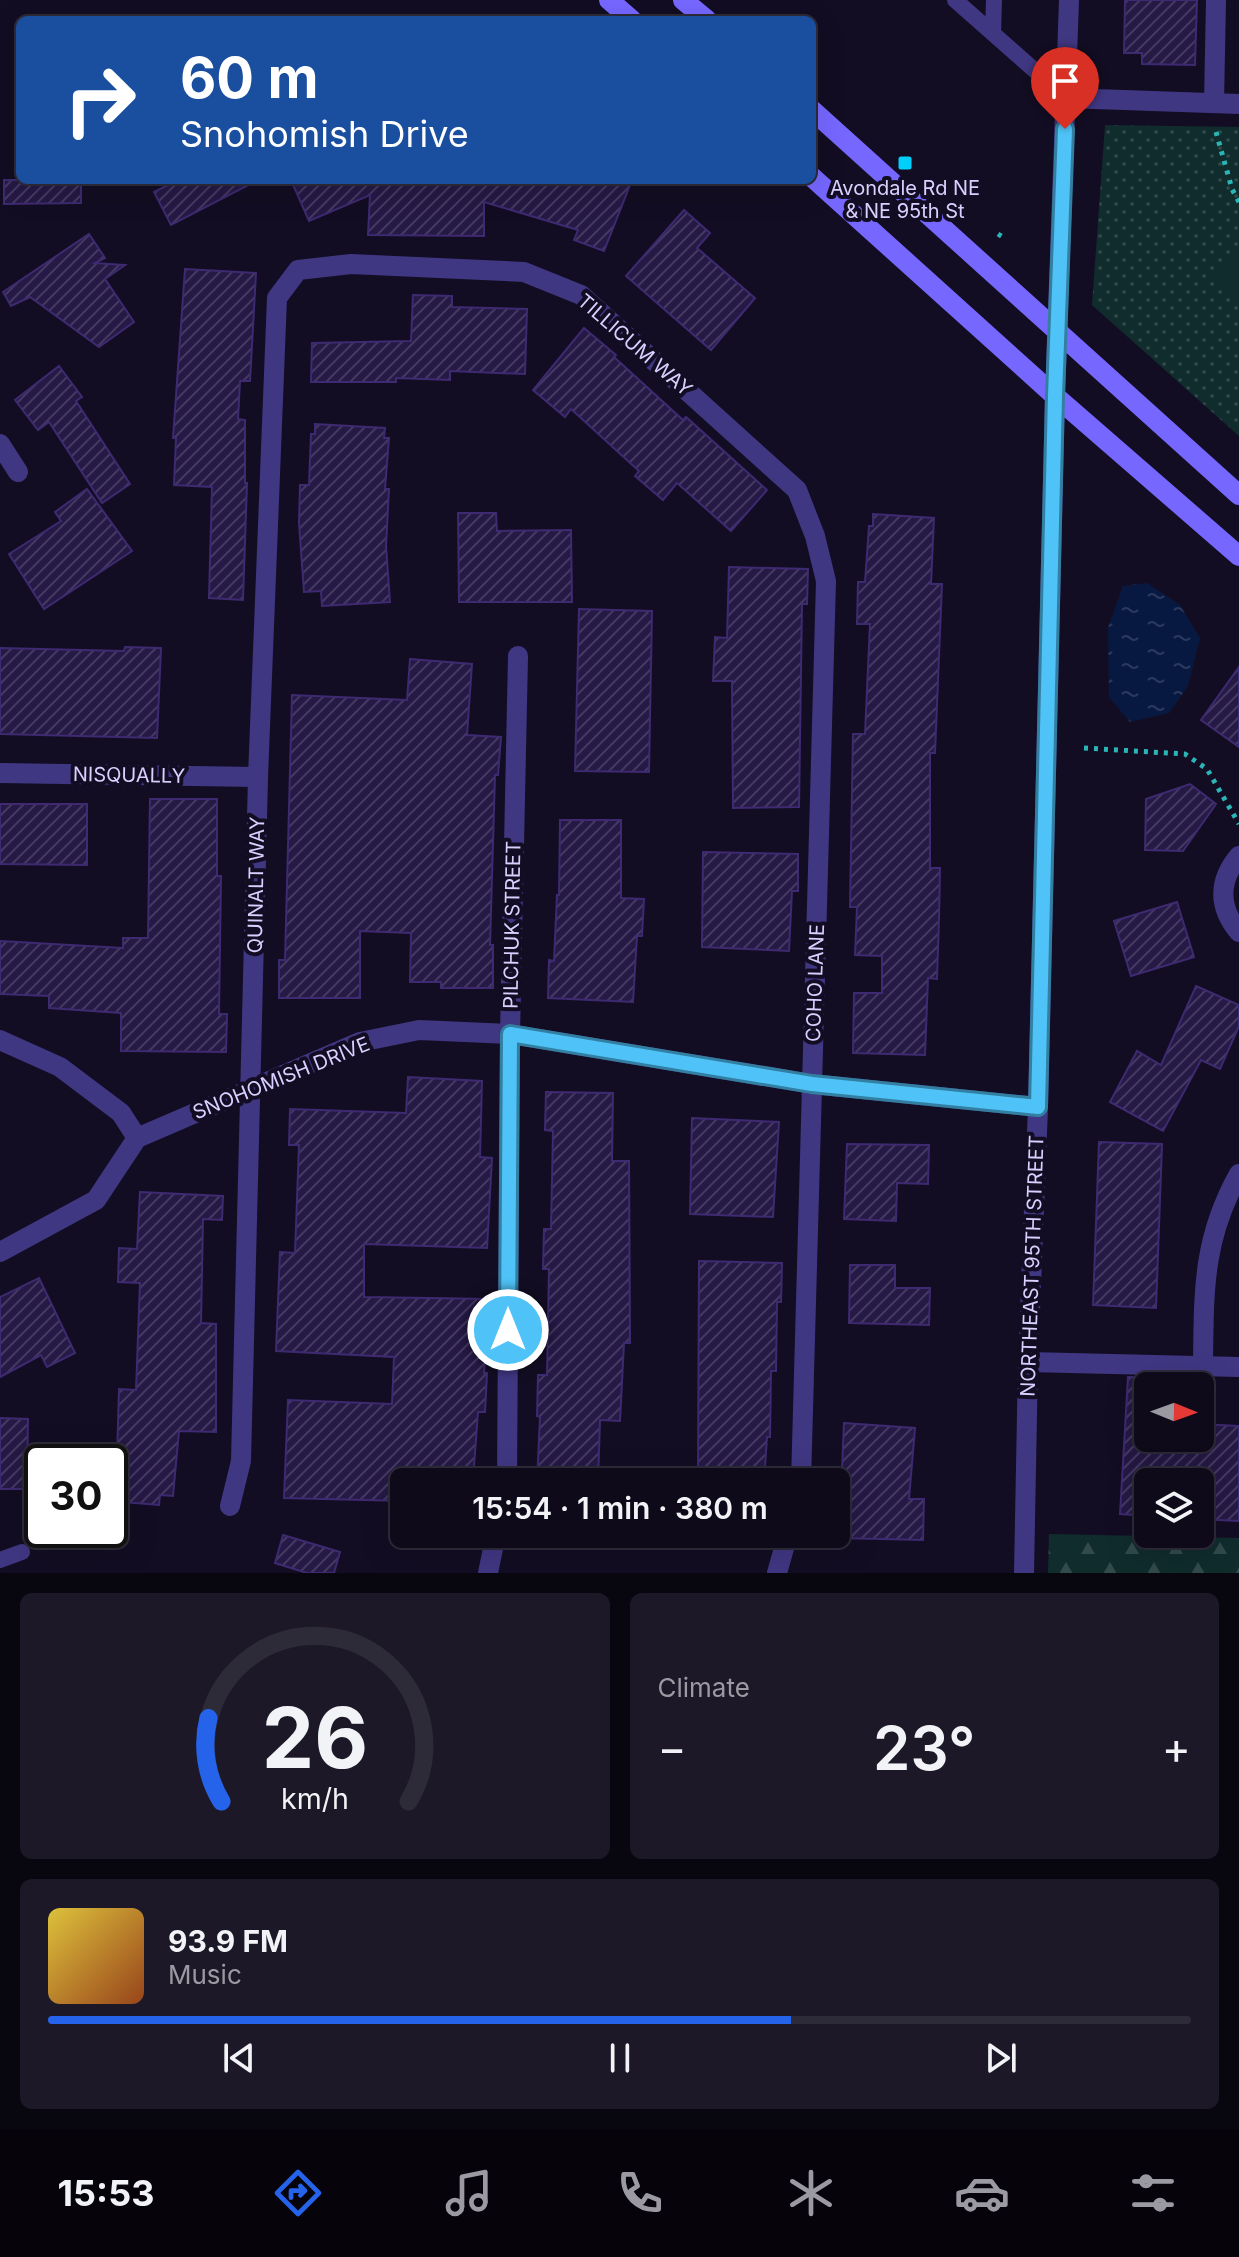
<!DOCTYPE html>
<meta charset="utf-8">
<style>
body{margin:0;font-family:Inter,sans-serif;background:#1c1827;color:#f1f3f6;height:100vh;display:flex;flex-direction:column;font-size:30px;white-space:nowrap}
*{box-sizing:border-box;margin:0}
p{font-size:26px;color:#9b9aa2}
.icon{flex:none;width:44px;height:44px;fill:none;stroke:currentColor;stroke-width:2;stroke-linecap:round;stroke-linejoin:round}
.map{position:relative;height:1573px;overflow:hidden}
.drawer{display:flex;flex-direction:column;gap:20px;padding:20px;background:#08060e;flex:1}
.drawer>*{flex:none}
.hud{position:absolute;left:16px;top:16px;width:800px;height:168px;border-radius:12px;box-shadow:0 8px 32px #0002,0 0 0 2px #2e2b39;background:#1a4fa0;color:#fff;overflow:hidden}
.needle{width:52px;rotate:91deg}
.tools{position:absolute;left:1134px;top:1372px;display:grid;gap:16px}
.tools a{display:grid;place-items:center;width:80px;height:80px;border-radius:12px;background:#0e0a1a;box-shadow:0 8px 32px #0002,0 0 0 2px #2e2b39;font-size:40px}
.speed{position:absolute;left:24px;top:1444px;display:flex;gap:16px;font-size:40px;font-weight:700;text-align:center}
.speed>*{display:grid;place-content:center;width:104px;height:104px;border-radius:50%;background:#0e0a1a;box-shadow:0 8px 32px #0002,0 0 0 2px #2e2b39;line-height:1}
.speed .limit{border:4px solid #111;border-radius:12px;background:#fff;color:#111}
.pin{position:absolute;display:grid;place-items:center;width:68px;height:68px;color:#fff;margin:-82px -34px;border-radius:50% 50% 50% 0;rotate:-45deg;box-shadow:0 0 8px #0007}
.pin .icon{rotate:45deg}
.me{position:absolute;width:88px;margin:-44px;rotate:0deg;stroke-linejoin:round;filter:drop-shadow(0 0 6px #0008)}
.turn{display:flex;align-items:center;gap:28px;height:168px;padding:0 32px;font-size:36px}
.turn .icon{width:104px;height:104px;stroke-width:2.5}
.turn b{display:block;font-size:56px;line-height:68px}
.big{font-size:60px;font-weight:600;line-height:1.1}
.drawer .widget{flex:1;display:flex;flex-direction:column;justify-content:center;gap:12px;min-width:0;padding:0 28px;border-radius:12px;background:#1c1827}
.drawer .dial{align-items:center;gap:0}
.dial svg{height:208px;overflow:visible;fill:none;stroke:#2e2b39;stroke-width:7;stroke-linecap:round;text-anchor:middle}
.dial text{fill:#f1f3f6;stroke:none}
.song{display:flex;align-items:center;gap:24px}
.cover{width:96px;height:96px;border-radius:12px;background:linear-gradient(135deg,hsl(50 70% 55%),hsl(20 70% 35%))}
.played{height:8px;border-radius:4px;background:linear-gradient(90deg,#2563eb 65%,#2e2b39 65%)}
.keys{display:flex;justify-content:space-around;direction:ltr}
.heat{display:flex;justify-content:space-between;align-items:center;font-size:44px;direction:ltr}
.drawer .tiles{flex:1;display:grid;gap:20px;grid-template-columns:1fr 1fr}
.widget:last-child{grid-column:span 2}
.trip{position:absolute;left:390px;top:1468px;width:460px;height:80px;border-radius:12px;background:#0e0a1a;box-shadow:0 8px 32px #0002,0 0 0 2px #2e2b39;font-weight:600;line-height:80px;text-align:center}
.dock{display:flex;height:128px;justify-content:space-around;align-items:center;background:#06040a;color:#9b9aa2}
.dock .icon{width:56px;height:56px}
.dock .active{color:#2563eb}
.dock b{font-size:36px;color:#f1f3f6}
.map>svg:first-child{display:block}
.forest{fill:url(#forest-firs)}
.park{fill:url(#park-dots)}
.garden{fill:#102c2d}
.water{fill:url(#water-ripples)}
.building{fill:url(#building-hatch);stroke:#3e2a71;stroke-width:2}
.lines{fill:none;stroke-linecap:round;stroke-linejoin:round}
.path{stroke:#2cb5b7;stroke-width:5;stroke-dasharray:4 6;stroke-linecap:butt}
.service{stroke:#403783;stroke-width:16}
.minor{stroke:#403783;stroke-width:20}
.secondary{stroke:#7667ff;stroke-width:20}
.route-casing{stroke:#337fa1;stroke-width:20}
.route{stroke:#4fc3f7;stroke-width:14}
.poi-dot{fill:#00cffb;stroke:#130d23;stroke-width:3}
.labels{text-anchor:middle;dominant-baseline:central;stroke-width:8;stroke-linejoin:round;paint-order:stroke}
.poi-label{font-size:20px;fill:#d9d0ff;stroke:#130d23}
.street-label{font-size:20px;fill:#d9d0ff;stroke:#130d23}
</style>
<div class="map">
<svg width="1239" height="1573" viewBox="0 0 1239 1573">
<defs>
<pattern id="forest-firs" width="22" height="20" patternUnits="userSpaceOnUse" patternTransform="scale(2)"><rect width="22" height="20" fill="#102c2d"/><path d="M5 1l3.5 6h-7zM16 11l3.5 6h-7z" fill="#324a4c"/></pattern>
<pattern id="park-dots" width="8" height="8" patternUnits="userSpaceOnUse" patternTransform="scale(2)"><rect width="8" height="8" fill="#102c2d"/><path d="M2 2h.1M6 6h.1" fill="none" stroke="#324a4c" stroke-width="1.8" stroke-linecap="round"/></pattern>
<pattern id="water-ripples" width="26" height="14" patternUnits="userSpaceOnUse" patternTransform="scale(2)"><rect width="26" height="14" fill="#081941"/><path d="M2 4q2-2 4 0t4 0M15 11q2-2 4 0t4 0" fill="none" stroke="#2b395e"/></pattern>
<pattern id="building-hatch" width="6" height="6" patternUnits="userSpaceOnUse" patternTransform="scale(2)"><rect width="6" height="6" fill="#251945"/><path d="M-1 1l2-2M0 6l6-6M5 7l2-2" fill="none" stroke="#443961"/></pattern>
</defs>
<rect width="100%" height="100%" fill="#130d23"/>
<!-- forest -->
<polygon class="forest" points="1049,1534 1239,1538 1239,1573 1048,1573"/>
<!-- park -->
<polygon class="park" points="1105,125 1239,127 1239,436 1092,305"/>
<!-- garden -->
<polygon class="garden" points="1239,248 1239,304 1211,275"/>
<!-- water -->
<polygon class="water" points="1147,583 1180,605 1200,638 1188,686 1169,713 1130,722 1109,697 1108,628 1123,586"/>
<!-- building -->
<g class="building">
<polygon points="1125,0 1197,0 1195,65 1142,64 1142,53 1124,53"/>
<polygon points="4,180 81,180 81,203 4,204"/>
<polygon points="178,180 258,180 171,225 154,192"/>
<polygon points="291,180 632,180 604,251 574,240 578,230 484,202 484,236 368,235 370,195 309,221"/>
<polygon points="684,210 710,233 697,248 755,298 711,350 626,276"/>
<polygon points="89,234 105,258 95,263 125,265 105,279 134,322 99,347 30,297 11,306 3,292"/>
<polygon points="185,269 256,273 250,381 240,381 238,419 245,420 245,483 247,483 243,600 209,598 212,487 174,485 176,438 173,438"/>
<polygon points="413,295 452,296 452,307 527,309 525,374 450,371 450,380 396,378 396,382 311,382 312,343 411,341"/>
<polygon points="584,328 616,355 614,357 683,420 686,417 767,490 731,531 677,483 663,500 635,476 639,471 571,409 565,417 533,390"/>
<polygon points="59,366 82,397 76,401 130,484 102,503 49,422 38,430 15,400"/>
<polygon points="315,424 385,428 384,438 389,438 385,489 389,489 386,546 390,602 322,606 321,591 304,592 299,523 300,485 309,485 311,434 315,434"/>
<polygon points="87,489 132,551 44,609 9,554 61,521 55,512"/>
<polygon points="458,513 496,513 497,531 571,530 572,602 459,602"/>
<polygon points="873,514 934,518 931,584 942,584 935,753 930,753 930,868 940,868 939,919 937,979 928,978 925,1055 853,1053 854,993 882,993 882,956 855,955 857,907 850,907 853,734 865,734 870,624 857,624 858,582 865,582 869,526 873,526"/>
<polygon points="729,567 808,569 807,604 802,604 799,807 733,808 732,681 713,681 715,637 727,638"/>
<polygon points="579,609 652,611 649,772 575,771"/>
<polygon points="125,647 161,648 157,738 0,734 0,648 124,651"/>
<polygon points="410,659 472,664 467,735 501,737 498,775 495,775 490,945 493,945 493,988 441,988 441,982 410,982 411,933 360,931 360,998 279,998 279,960 285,960 292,695 407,700"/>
<polygon points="1239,667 1239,747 1201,720"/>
<polygon points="1190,784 1216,804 1183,851 1145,850 1146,799"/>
<polygon points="150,799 217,799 217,876 221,876 219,1014 227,1014 226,1052 121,1051 121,1013 49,1008 49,996 0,994 0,941 123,948 123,938 148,938"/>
<polygon points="0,804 87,804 87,865 0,864"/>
<polygon points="560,820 621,820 621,898 644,899 642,936 637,936 633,1002 548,998 549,960 554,961 557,895 559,895"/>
<polygon points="703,852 798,854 798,891 792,891 789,951 702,947"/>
<polygon points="1177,902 1194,957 1131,976 1114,921"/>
<polygon points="1196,986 1239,1005 1239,1026 1220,1069 1201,1060 1163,1131 1110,1102 1137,1051 1161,1065"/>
<polygon points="408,1077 482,1081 480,1157 492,1158 487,1248 364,1244 364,1297 489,1299 484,1373 487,1373 485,1412 478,1412 473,1480 404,1475 404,1501 284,1498 288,1400 392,1404 394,1357 276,1351 280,1252 295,1253 299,1145 289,1145 290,1109 406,1113"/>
<polygon points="546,1092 613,1093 612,1161 629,1161 630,1343 624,1343 620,1421 600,1420 598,1482 537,1482 540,1417 537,1416 538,1375 547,1375 549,1269 543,1269 544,1229 551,1229 553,1131 545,1130"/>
<polygon points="692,1118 779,1122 773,1217 690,1214"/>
<polygon points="1099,1142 1162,1144 1156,1308 1093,1305"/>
<polygon points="847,1144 929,1145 928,1184 897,1183 896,1221 844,1219"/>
<polygon points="140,1192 223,1196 222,1220 203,1219 201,1323 216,1324 216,1432 179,1431 173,1496 160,1495 159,1505 110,1501 110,1458 117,1458 119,1389 136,1390 140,1283 118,1282 119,1248 137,1249"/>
<polygon points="699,1261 782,1263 781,1302 777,1302 776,1371 771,1371 770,1437 767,1437 764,1482 698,1482"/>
<polygon points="850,1265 895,1265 895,1288 930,1288 929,1325 849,1323"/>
<polygon points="39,1278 75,1353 47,1367 41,1355 0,1377 0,1297"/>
<polygon points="1128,1377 1148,1378 1148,1438 1200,1438 1200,1424 1239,1426 1239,1521 1200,1519 1200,1482 1148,1482 1148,1516 1120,1514"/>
<polygon points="0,1418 28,1419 27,1489 0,1489"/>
<polygon points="844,1423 915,1428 909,1499 924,1499 923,1540 839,1538"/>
<polygon points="283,1535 340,1552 334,1573 307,1573 275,1563"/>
</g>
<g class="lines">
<!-- path -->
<g class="path">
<polyline points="1216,132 1232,189 1239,202"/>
<polyline points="998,234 1006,239"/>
<polyline points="1084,748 1185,754 1207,769 1239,824"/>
</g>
<!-- service -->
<g class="service">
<polyline points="955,0 1066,98"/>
<polyline points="993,33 994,0"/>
<polyline points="0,1560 22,1552"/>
</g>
<!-- minor -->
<g class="minor">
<polyline points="1066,98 1239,104"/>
<polyline points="1214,103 1216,0"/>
<polyline points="0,444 18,472"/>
<polyline points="0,773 258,777"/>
<path d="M1239 856C1218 881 1218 907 1239 932"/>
<polyline points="0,1040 60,1067 121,1113 137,1138"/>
<polyline points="0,1252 96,1200 137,1138 360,1042 419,1030 510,1034 812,1084 1038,1107"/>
<polyline points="1028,1362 1239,1367"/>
<path d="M1203 1365C1204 1292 1202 1240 1239 1174"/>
<polyline points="507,1482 510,1034 518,656"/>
<polyline points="230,1506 241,1461 258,777 277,298 298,270 351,264 524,272 581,295 797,490 815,536 826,581 801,1482"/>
<polyline points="488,1573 496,1534"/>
<polyline points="777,1573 788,1534"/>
<polyline points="1024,1573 1028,1362 1038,1107 1055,396 1069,0"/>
</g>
<!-- secondary -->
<g class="secondary">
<polyline points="609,0 632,20"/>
<polyline points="683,0 707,20"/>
<polyline points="812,110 1239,495"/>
<polyline points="812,177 1055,396 1239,556"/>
</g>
</g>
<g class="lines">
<!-- route casing -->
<g class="route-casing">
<polyline id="route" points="508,1330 510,1034 812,1084 1038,1107 1055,396 1065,129"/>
</g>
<!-- route -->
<use href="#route" class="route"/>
</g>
<!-- markers -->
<rect class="poi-dot" x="897" y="155" width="16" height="16" rx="4"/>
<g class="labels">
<!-- poi labels -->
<g class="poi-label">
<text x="905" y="188">Avondale Rd NE<tspan x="905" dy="23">&amp; NE 95th St</tspan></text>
</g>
<!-- street labels -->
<g class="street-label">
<text transform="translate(635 345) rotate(41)">TILLICUM WAY</text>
<text transform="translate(129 775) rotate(1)">NISQUALLY</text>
<text transform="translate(256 885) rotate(-89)">QUINALT WAY</text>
<text transform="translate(512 925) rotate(-89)">PILCHUK STREET</text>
<text transform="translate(815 983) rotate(-88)">COHO LANE</text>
<text transform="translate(281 1078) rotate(-22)">SNOHOMISH DRIVE</text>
<text transform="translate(1032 1266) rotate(-88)">NORTHEAST 95TH STREET</text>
</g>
</g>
</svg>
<div class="tools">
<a><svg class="needle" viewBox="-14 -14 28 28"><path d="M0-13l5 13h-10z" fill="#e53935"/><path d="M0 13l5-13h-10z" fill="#9b9aa2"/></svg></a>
<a><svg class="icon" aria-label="layers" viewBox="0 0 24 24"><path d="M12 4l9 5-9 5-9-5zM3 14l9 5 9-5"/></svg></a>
</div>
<div class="speed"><div class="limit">30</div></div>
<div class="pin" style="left:1065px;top:129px;background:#d93025"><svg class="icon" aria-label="arrive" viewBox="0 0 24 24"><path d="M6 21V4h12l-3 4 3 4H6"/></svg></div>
<svg class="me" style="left:508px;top:1330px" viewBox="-20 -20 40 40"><circle r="17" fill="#4fc3f7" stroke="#fff" stroke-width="3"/><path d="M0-11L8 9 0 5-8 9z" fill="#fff"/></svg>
<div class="trip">15:54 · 1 min · 380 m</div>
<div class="hud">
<div class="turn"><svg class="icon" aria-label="right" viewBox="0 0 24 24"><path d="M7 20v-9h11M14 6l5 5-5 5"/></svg><div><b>60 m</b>Snohomish Drive</div></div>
</div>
</div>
<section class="drawer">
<div class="tiles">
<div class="widget dial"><svg viewBox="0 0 100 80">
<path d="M14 69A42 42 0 1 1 86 69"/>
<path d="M14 69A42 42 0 0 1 9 37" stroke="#2563eb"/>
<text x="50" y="56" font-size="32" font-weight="700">26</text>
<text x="50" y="72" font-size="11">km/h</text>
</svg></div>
<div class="widget"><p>Climate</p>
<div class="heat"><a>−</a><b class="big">23°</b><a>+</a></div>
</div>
<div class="widget">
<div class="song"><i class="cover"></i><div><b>93.9 FM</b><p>Music</p></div></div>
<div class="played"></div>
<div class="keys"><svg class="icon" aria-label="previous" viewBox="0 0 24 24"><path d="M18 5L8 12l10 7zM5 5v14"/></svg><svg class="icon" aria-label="pause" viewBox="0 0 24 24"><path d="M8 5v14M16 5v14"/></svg><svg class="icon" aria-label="next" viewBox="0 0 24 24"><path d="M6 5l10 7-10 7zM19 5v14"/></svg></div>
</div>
</div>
</section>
<nav class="dock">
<b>15:53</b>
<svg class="icon active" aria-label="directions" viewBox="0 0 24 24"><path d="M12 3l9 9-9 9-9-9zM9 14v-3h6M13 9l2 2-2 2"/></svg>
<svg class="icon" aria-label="music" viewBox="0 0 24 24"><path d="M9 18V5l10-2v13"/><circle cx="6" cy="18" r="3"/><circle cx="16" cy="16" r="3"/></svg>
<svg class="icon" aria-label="phone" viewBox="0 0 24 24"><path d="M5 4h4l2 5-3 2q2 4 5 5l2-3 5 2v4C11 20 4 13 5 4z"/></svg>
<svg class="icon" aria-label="climate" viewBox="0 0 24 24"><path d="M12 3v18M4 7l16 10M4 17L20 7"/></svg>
<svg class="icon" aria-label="car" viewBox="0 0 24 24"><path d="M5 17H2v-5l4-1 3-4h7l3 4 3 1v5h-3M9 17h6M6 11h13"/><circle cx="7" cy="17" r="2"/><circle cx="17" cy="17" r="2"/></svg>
<svg class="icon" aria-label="filters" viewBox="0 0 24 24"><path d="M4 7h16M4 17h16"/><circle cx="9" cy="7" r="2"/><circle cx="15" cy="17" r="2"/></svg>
</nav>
